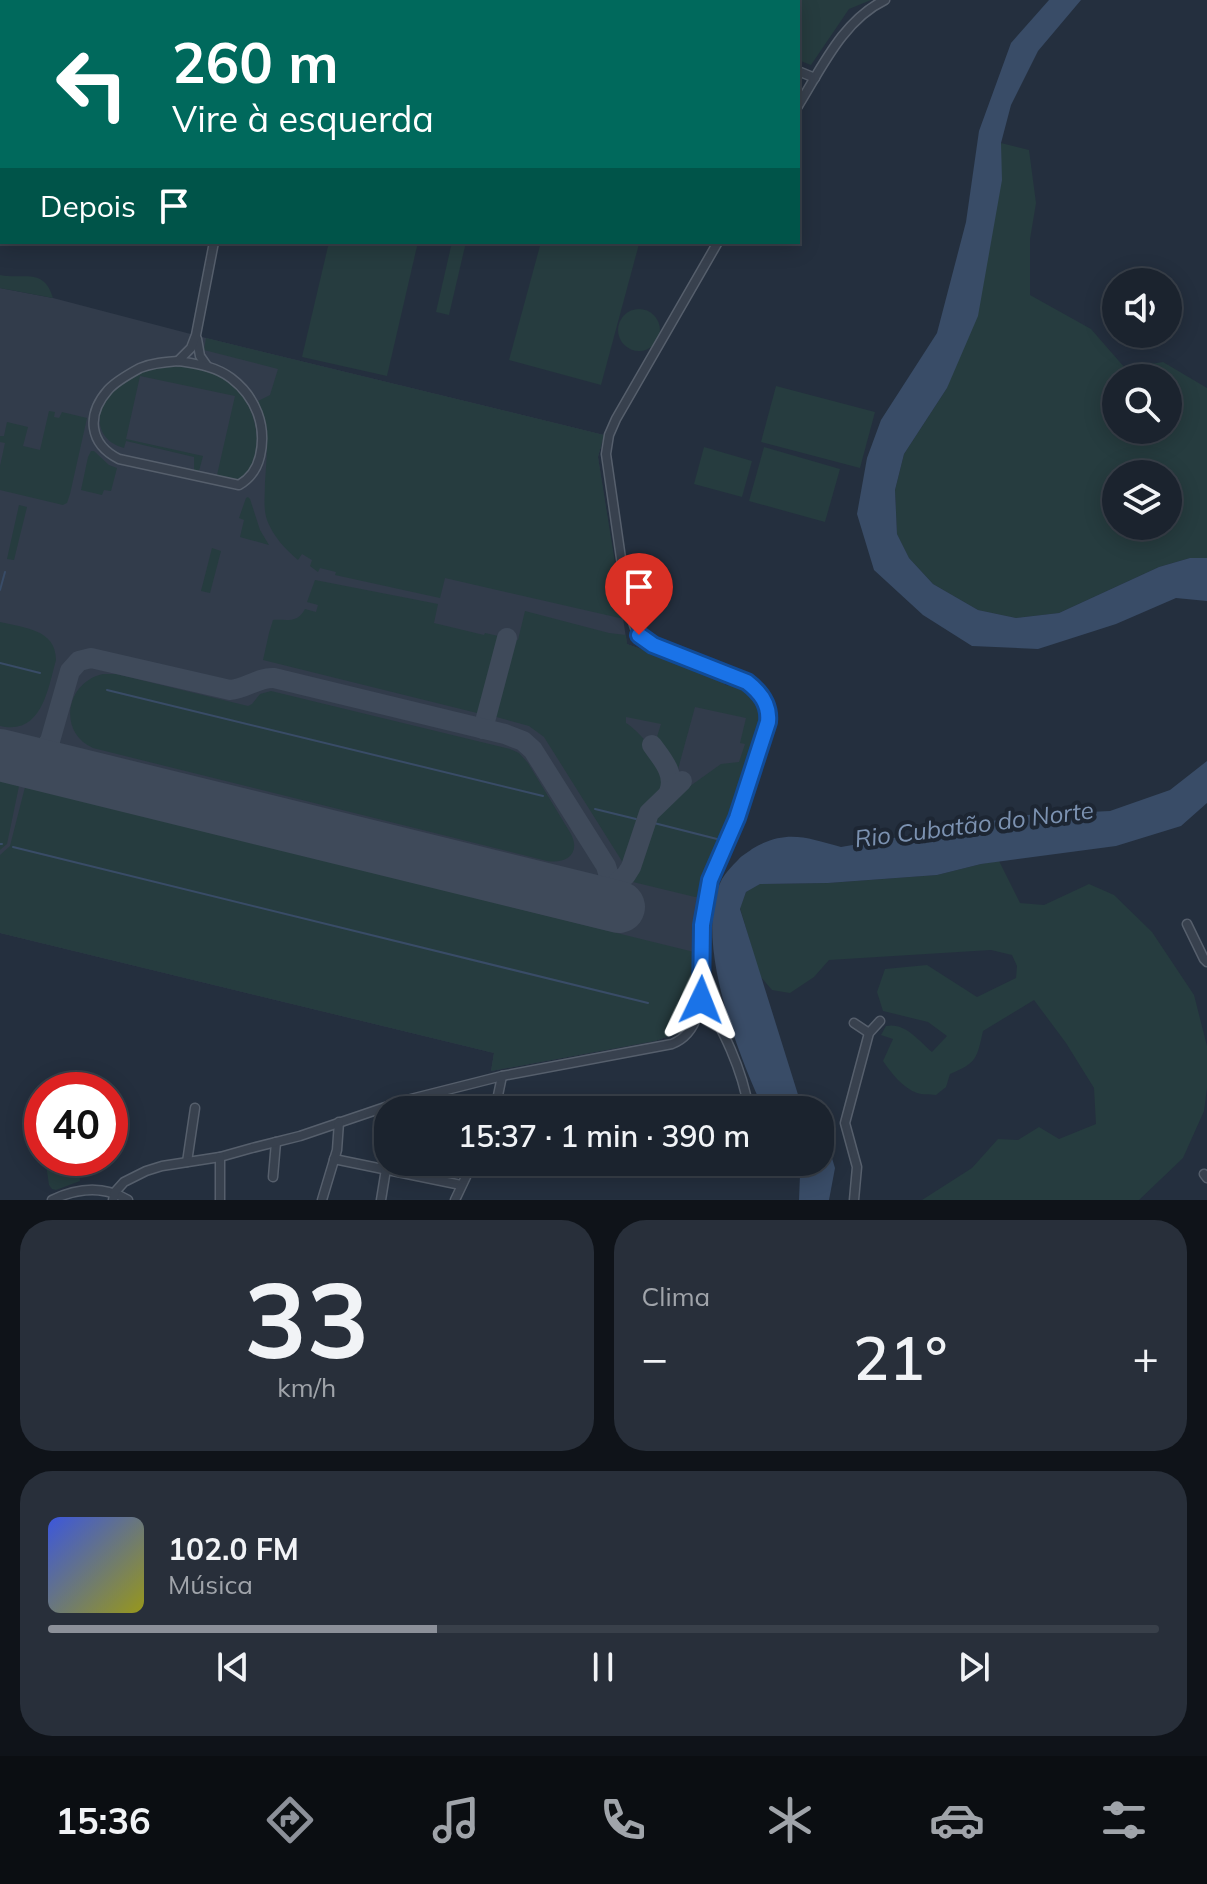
<!DOCTYPE html>
<html lang="pt">
<meta charset="utf-8">
<style>
body{margin:0;font-family:Mulish,sans-serif;background:#282f3a;color:#f1f3f6;height:100vh;display:flex;flex-direction:column;font-size:30px;white-space:nowrap}
*{box-sizing:border-box;margin:0}
p{font-size:26px;color:#a0a4aa}
.icon{flex:none;width:44px;height:44px;fill:none;stroke:currentColor;stroke-width:2;stroke-linecap:round;stroke-linejoin:round}
.map{position:relative;height:1200px;overflow:hidden}
.details{display:flex;flex-direction:column;gap:20px;padding:20px;background:#0f1319;flex:1}
.details>*{flex:none}
.guide{position:absolute;left:0px;top:0px;width:800px;height:244px;box-shadow:0 4px 20px #0003,0 0 0 2px #39404a;background:#00695c;color:#fff;overflow:hidden}
.buttons{position:absolute;left:1102px;top:268px;display:grid;gap:16px}
.buttons a{display:grid;place-items:center;width:80px;height:80px;border-radius:50%;background:#1b232e;box-shadow:0 4px 20px #0003,0 0 0 2px #39404a;font-size:40px}
.speed{position:absolute;left:24px;top:1072px;display:flex;gap:16px;font-size:40px;font-weight:700;text-align:center}
.speed>*{display:grid;place-content:center;width:104px;height:104px;border-radius:50%;background:#1b232e;box-shadow:0 4px 20px #0003,0 0 0 2px #39404a;line-height:1}
.speed .limit{border:12px solid #d22;background:#fff;color:#111}
.pin{position:absolute;display:grid;place-items:center;width:68px;height:68px;color:#fff;margin:-82px -34px;border-radius:50% 50% 50% 0;rotate:-45deg;box-shadow:0 0 8px #0007}
.pin .icon{rotate:45deg}
.me{position:absolute;width:88px;margin:-44px;rotate:2deg;stroke-linejoin:round;filter:drop-shadow(0 0 6px #0008)}
.turn{display:flex;align-items:center;gap:28px;height:168px;padding:0 40px;font-size:36px}
.turn .icon{width:104px;height:104px;stroke-width:2.5}
.turn b{display:block;font-size:56px;line-height:68px}
.then{display:flex;align-items:center;height:76px;padding:0 40px;background:#0003;gap:16px;font-size:30px}
.big{font-size:60px;font-weight:600;line-height:1.1}
.details .widget{flex:1;display:flex;flex-direction:column;justify-content:center;gap:12px;min-width:0;padding:0 28px;border-radius:32px;background:#282f3a}
.details .dial{align-items:center;gap:0}
.dial b{font-size:104px;line-height:1}
.song{display:flex;align-items:center;gap:24px}
.cover{width:96px;height:96px;border-radius:12px;background:linear-gradient(135deg,hsl(230 70% 55%),hsl(60 70% 35%))}
.played{height:8px;border-radius:4px;background:linear-gradient(90deg,#8c9099 35%,#39404a 35%)}
.keys{display:flex;justify-content:space-around;direction:ltr}
.heat{display:flex;justify-content:space-between;align-items:center;font-size:44px;direction:ltr}
.details .tiles{flex:1;display:grid;gap:20px;grid-template-columns:1fr 1fr}
.widget:last-child{grid-column:span 2}
.trip{position:absolute;left:374px;top:1096px;width:460px;height:80px;border-radius:32px;background:#1b232e;box-shadow:0 4px 20px #0003,0 0 0 2px #39404a;font-weight:600;line-height:80px;text-align:center}
.menu{display:flex;height:128px;justify-content:space-around;align-items:center;background:#0b0e12;color:#a0a4aa}
.menu .icon{width:56px;height:56px}
.menu .on{color:#8c9099}
.menu b{font-size:36px;color:#f1f3f6}
.map>svg:first-child{display:block}
.airport{fill:#323c4b}
.green{fill:#263c3f;fill-rule:evenodd}
.water{fill:#394c67}
.lines{fill:none;stroke-linecap:round;stroke-linejoin:round}
.stream{stroke:#394c67;stroke-width:2}
.taxiway{stroke:#3f4a5a;stroke-width:20}
.runway{stroke:#3f4a5a;stroke-width:52}
.minor-casing{stroke:#565f6c;stroke-width:11}
.major-casing{stroke:#414a57;stroke-width:13}
.minor{stroke:#38414e;stroke-width:8}
.major{stroke:#56606e;stroke-width:10}
.route-casing{stroke:#114b97;stroke-width:20}
.route{stroke:#1a73e8;stroke-width:14}
.labels{text-anchor:middle;dominant-baseline:central;stroke-width:8;stroke-linejoin:round;paint-order:stroke}
.water-label{font-size:24px;font-style:italic;fill:#7c92b1;stroke:#1d2633}
</style>
<div class="map">
<svg width="1207" height="1200" viewBox="0 0 1207 1200">
<rect width="100%" height="100%" fill="#242f3e"/>
<!-- airport -->
<polygon class="airport" points="0,288 53,298 206,338 604,435 598,457 627,644 721,678 725,685 730,687 735,685 743,688 758,700 763,715 737,806 706,878 701,896 683,1031 655,1041 491,1071 494,1053 0,933"/>
<!-- green -->
<g class="green">
<polygon points="645,0 871,0 849,9 811,65 798,60 798,2 650,2"/>
<path d="M1001 143 1029 150 1036 203 1030 239V295L1091 329 1125 368 1163 362 1207 388V558H1190L1159 567 1059 613 1016 618 978 610 933 584 909 558 897 534 895 490 904 454 947 388 1001 180ZM1116 378H1168V430H1116ZM1116 474H1168V526H1116Z"/>
<polygon points="329,242 418,242 387,376 302,357"/>
<polygon points="452,242 466,242 449,315 436,312"/>
<polygon points="541,242 633,242 639,244 601,385 509,360"/>
<path d="M0 275C23 280 44 267 53 298L0 288Z"/>
<circle cx="639" cy="330" r="21"/>
<path d="M206 338 604 435 598 457 624 619 445 578 440 598 335 575 336 572 320 568 318 572 310 566 312 560 302 554 298 560C285 549 273 536 267 520 263 508 265 495 265 482 267 454 270 428 258 401L270 395 278 369 204 350Z"/>
<path d="M174 366C190 367 209 368 223 377 254 397 269 446 245 477L236 479 217 475 235 396 140 376 126 439 203 456 199 471 194 470V457L126 441 124 448C92 439 94 407 116 389 132 374 152 367 174 366Z"/>
<polygon points="776,386 875,412 860,468 761,442"/>
<polygon points="49,411 55,412 54,417 59,418 62,412 87,418 70,494 67,503 63,505 0,490 0,466 5,443 0,442 0,436 4,436 7,422 28,427 23,446 40,450"/>
<polygon points="704,447 752,461 742,497 694,484"/>
<polygon points="764,447 840,469 825,522 749,501"/>
<polygon points="91,451 94,451 109,465 117,468 111,491 104,490 102,495 81,490 88,457"/>
<polygon points="248,497 250,499 260,530 269,545 240,537 244,520 239,518 246,498"/>
<polygon points="19,505 27,507 14,560 7,559"/>
<polygon points="212,548 221,551 210,593 201,591"/>
<path d="M315 580 438 604 434 623 484 635 485 633 503 637 482 712 477 713 263 660 269 633 273 620C287 619 297 624 305 609L316 612 318 605 307 602Z"/>
<path d="M525 611 609 633 626 635 627 644 721 678 725 685C729 686 733 685 738 686 754 689 764 707 762 722L737 806 706 878 701 896 695 897 633 882 652 821 658 809 721 764 739 762 745 744 740 743 746 718 695 707 677 773 655 743 661 724 626 717V723C640 731 676 773 665 789 657 801 647 801 641 818 635 833 632 851 625 866L544 737 529 726 493 716 511 639 518 640Z"/>
<path d="M0 622C24 628 56 629 56 660 48 688 42 736 0 726Z"/>
<path d="M103 674H116L248 706 252 704 260 694 271 691 510 749 519 753 528 763 571 834C581 854 566 864 547 861L93 748C57 732 66 682 103 674Z"/>
<polygon points="0,781 19,786 7,844 0,850"/>
<polygon points="25,787 694,952 683,1031 655,1041 491,1071 494,1053 0,933 0,855 10,846"/>
<path d="M999 861 1020 903 1044 905 1089 884 1114 895 1152 932 1194 995 1207 1046V1088L1204 1111 1183 1158 1139 1200H922L972 1168 998 1139 1018 1140 1039 1127 1059 1139 1096 1124 1094 1088 1066 1043 1034 1000 983 1031C977 1058 977 1063 950 1074L946 1087 936 1095C930 1094 922 1095 917 1093 903 1088 891 1073 883 1061L893 1039 881 1035 886 1026C905 1022 918 1040 932 1052L947 1036 928 1022 883 1011 877 992 885 969 927 965 977 997 1016 978 1017 966 1012 955 991 950 829 960 814 977 790 993 772 990 760 976 740 908 746 892 759 884 828 883 937 875 981 864Z"/>
<polygon points="45,1158 58,1158 62,1167 79,1166 80,1181 56,1190 52,1189 49,1185"/>
</g>
<!-- water -->
<g class="water">
<polygon points="1049,0 1081,0 1038,51 1011,105 1001,143 1002,180 978,316 947,388 904,454 895,490 897,534 909,558 933,584 978,610 1016,618 1059,613 1159,567 1190,558 1207,558 1207,601 1176,598 1116,624 1038,649 972,646 923,615 874,570 857,514 867,458 881,420 937,333 966,222 979,131 1011,43"/>
<path d="M1207 761V803L1181 826 1116 846 981 864 937 875 828 883 760 884 746 892 740 909 800 1101 807 1110H764C738 1055 692 937 722 879 726 872 732 866 738 860 742 855 747 853 752 849 785 829 806 837 841 847L1027 815 1110 811 1170 790Z"/>
<polygon points="820,1119 835,1168 829,1200 799,1200 800,1175 796,1162 820,1162"/>
</g>
<g class="lines">
<!-- stream -->
<g class="stream">
<polyline points="0,227 2,224"/>
<polyline points="0,590 5,572"/>
<polyline points="0,663 40,673"/>
<polyline points="107,690 543,796"/>
<polyline points="595,809 636,819"/>
<polyline points="654,823 717,839"/>
<polyline points="0,844 2,844"/>
<polyline points="13,847 648,1003"/>
</g>
<!-- taxiway -->
<g class="taxiway">
<polyline points="483,729 507,638"/>
<path d="M50 741C49 754 54 763 64 771"/>
<path d="M652 745C662 759 676 774 669 792"/>
<path d="M23 761C36 758 42 752 50 741L70 671 79 661 91 658 230 690C246 689 258 677 274 678L505 734 523 741 533 750 606 866C613 886 607 898 585 898"/>
<polyline points="602,895 626,875 631,867 649,813 682,781"/>
</g>
<!-- runway -->
<polyline class="runway" points="0,755 619,907"/>
<!-- minor casing -->
<g class="minor-casing">
<g id="minor">
<polyline points="616,0 621,2"/>
<polyline points="798,71 815,78"/>
<polyline points="0,90 2,91"/>
<path d="M798 106C821 69 843 20 885 0"/>
<polyline points="197,339 200,356 207,366"/>
<path d="M178 361C197 364 215 366 231 378 256 397 267 426 260 456 257 469 251 478 239 485L119 459C89 444 86 415 108 390 116 381 129 374 140 368 152 363 165 362 178 361Z"/>
<polyline points="178,361 191,348 196,335 214,242"/>
<polyline points="1187,924 1204,959 1207,962"/>
<path d="M702 993C723 1031 742 1067 749 1110"/>
<polyline points="854,1023 869,1033"/>
<polyline points="495,1110 502,1076"/>
<polyline points="334,1159 461,1185"/>
<polyline points="187,1162 195,1108"/>
<polyline points="1204,1174 1207,1178"/>
<polyline points="273,1177 276,1142"/>
<path d="M52 1200C77 1188 103 1185 128 1200"/>
<path d="M113 1200 115 1192 124 1182 146 1171 162 1166 220 1157 252 1148 300 1136 403 1101 502 1076 672 1044C715 1027 699 957 702 920 704 906 706 891 710 878 718 857 730 837 738 816 749 785 759 753 768 722 769 704 760 692 747 682L647 641 636 631 628 607 606 454 609 435 616 419 718 242"/>
<polyline points="220,1200 220,1157"/>
<polyline points="322,1200 337,1150 339,1122"/>
<polyline points="381,1200 386,1169"/>
<polyline points="455,1200 473,1162"/>
<polyline points="854,1200 857,1167 845,1123 869,1033 880,1021"/>
</g>
</g>
<!-- major casing -->
<g class="major-casing">
<g id="major">
<polyline points="253,2 253,0"/>
<polyline points="265,2 266,0"/>
</g>
</g>
<!-- minor -->
<use href="#minor" class="minor"/>
<!-- major -->
<use href="#major" class="major"/>
</g>
<g class="lines">
<!-- route casing -->
<g class="route-casing">
<path id="route" d="M639 635 653 645 747 682C760 692 770 704 768 722L737 818 710 880 702 925 701 1000"/>
</g>
<!-- route -->
<use href="#route" class="route"/>
</g>
<g class="labels">
<!-- water labels -->
<g class="water-label">
<text transform="translate(974 824) rotate(-7)">Rio Cubatão do Norte</text>
</g>
</g>
</svg>
<div class="buttons">
<a><svg class="icon" aria-label="sound" viewBox="0 0 24 24"><path d="M4 9h4l5-4v14l-5-4H4zM17 9q2 3 0 6"/></svg></a>
<a><svg class="icon" aria-label="search" viewBox="0 0 24 24"><circle cx="10" cy="10" r="6"/><path d="M15 15l6 6"/></svg></a>
<a><svg class="icon" aria-label="layers" viewBox="0 0 24 24"><path d="M12 4l9 5-9 5-9-5zM3 14l9 5 9-5"/></svg></a>
</div>
<div class="speed"><div class="limit">40</div></div>
<div class="pin" style="left:639px;top:635px;background:#d93025"><svg class="icon" aria-label="arrive" viewBox="0 0 24 24"><path d="M6 21V4h12l-3 4 3 4H6"/></svg></div>
<svg class="me" style="left:701px;top:1000px" viewBox="-20 -20 40 40"><path d="M0-17L14 15 0 8-14 15z" fill="#1a73e8" stroke="#fff" stroke-width="4"/></svg>
<div class="trip">15:37 · 1 min · 390 m</div>
<div class="guide">
<div class="turn"><svg class="icon" aria-label="left" viewBox="0 0 24 24"><path d="M17 20v-9H6M10 6l-5 5 5 5"/></svg><div><b>260 m</b>Vire à esquerda</div></div>
<div class="then">Depois<svg class="icon" aria-label="arrive" viewBox="0 0 24 24"><path d="M6 21V4h12l-3 4 3 4H6"/></svg></div>
</div>
</div>
<section class="details">
<div class="tiles">
<div class="widget dial"><b>33</b><p>km/h</p></div>
<div class="widget"><p>Clima</p>
<div class="heat"><a>−</a><b class="big">21°</b><a>+</a></div>
</div>
<div class="widget">
<div class="song"><i class="cover"></i><div><b>102.0 FM</b><p>Música</p></div></div>
<div class="played"></div>
<div class="keys"><svg class="icon" aria-label="previous" viewBox="0 0 24 24"><path d="M18 5L8 12l10 7zM5 5v14"/></svg><svg class="icon" aria-label="pause" viewBox="0 0 24 24"><path d="M8 5v14M16 5v14"/></svg><svg class="icon" aria-label="next" viewBox="0 0 24 24"><path d="M6 5l10 7-10 7zM19 5v14"/></svg></div>
</div>
</div>
</section>
<nav class="menu">
<b>15:36</b>
<svg class="icon on" aria-label="directions" viewBox="0 0 24 24"><path d="M12 3l9 9-9 9-9-9zM9 14v-3h6M13 9l2 2-2 2"/></svg>
<svg class="icon" aria-label="music" viewBox="0 0 24 24"><path d="M9 18V5l10-2v13"/><circle cx="6" cy="18" r="3"/><circle cx="16" cy="16" r="3"/></svg>
<svg class="icon" aria-label="phone" viewBox="0 0 24 24"><path d="M5 4h4l2 5-3 2q2 4 5 5l2-3 5 2v4C11 20 4 13 5 4z"/></svg>
<svg class="icon" aria-label="climate" viewBox="0 0 24 24"><path d="M12 3v18M4 7l16 10M4 17L20 7"/></svg>
<svg class="icon" aria-label="car" viewBox="0 0 24 24"><path d="M5 17H2v-5l4-1 3-4h7l3 4 3 1v5h-3M9 17h6M6 11h13"/><circle cx="7" cy="17" r="2"/><circle cx="17" cy="17" r="2"/></svg>
<svg class="icon" aria-label="filters" viewBox="0 0 24 24"><path d="M4 7h16M4 17h16"/><circle cx="9" cy="7" r="2"/><circle cx="15" cy="17" r="2"/></svg>
</nav>
